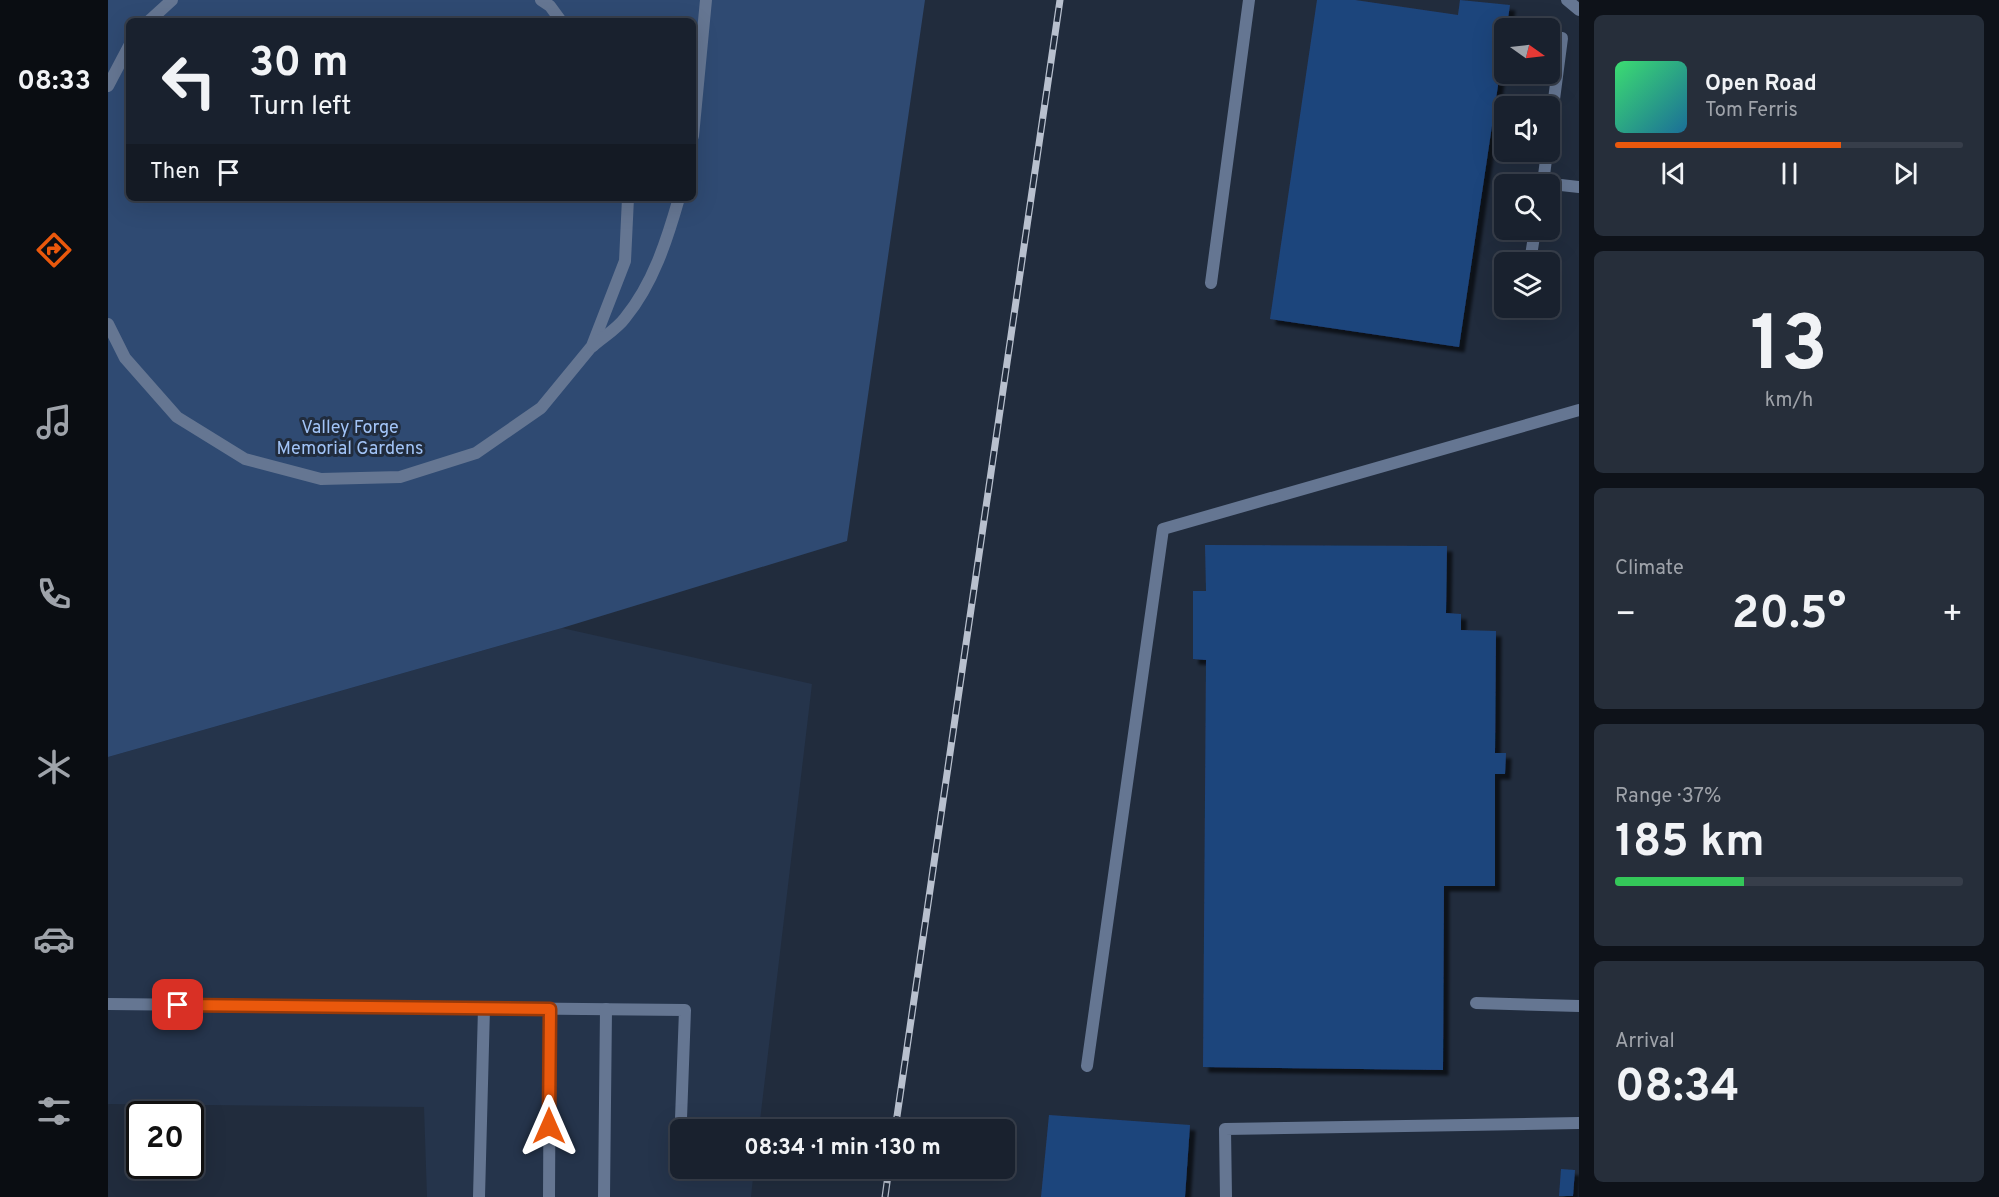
<!DOCTYPE html>
<meta charset="utf-8">
<style>
body{margin:0;font-family:Overpass,sans-serif;background:#262e3a;color:#f1f3f6;height:100vh;display:flex;flex-direction:column;font-size:22px;white-space:nowrap}
*{box-sizing:border-box;margin:0}
p{font-size:20px;color:#9fa3aa}
.icon{flex:none;width:33px;height:33px;fill:none;stroke:currentColor;stroke-width:2;stroke-linecap:round;stroke-linejoin:round}
.map{position:relative;flex:1;overflow:hidden}
.sheet{display:flex;flex-direction:column;gap:15px;padding:15px;background:#0e1219;width:420px}
.sheet>*{flex:none}
.top-card{position:absolute;left:18px;top:18px;width:570px;height:183px;border-radius:9px;box-shadow:0 6px 24px #0002,0 0 0 2px #373e4a;background:#19212e;color:#f1f3f6;overflow:hidden}
.needle{width:39px;rotate:104deg}
.buttons{position:absolute;left:1386px;top:18px;display:grid;gap:12px}
.buttons a{display:grid;place-items:center;width:66px;height:66px;border-radius:9px;background:#19212e;box-shadow:0 6px 24px #0002,0 0 0 2px #373e4a;font-size:30px}
.speed{position:absolute;left:18px;top:1101px;display:flex;gap:12px;font-size:30px;font-weight:700;text-align:center}
.speed>*{display:grid;place-content:center;width:78px;height:78px;border-radius:50%;background:#19212e;box-shadow:0 6px 24px #0002,0 0 0 2px #373e4a;line-height:1}
.speed .limit{border:3px solid #111;border-radius:9px;background:#fff;color:#111}
.pin{position:absolute;display:grid;place-items:center;width:51px;height:51px;color:#fff;margin:-26px;border-radius:12px;box-shadow:0 3px 9px #0006}
.me{position:absolute;width:66px;margin:-33px;rotate:0deg;stroke-linejoin:round;filter:drop-shadow(0 0 4px #0008)}
.turn{display:flex;align-items:center;gap:21px;height:126px;padding:0 24px;font-size:27px}
.turn .icon{width:78px;height:78px;stroke-width:2.5}
.turn b{display:block;font-size:42px;line-height:51px}
.then{display:flex;align-items:center;height:57px;padding:0 24px;background:#0003;gap:12px;font-size:22px}
.big{font-size:45px;font-weight:700;line-height:1.1}
.sheet .card{flex:1;display:flex;flex-direction:column;justify-content:center;gap:9px;min-width:0;padding:0 21px;border-radius:9px;background:#262e3a}
.sheet .dial{align-items:center;gap:0}
.dial b{font-size:78px;line-height:1}
.song{display:flex;align-items:center;gap:18px}
.cover{width:72px;height:72px;border-radius:9px;background:linear-gradient(135deg,hsl(140 70% 55%),hsl(200 70% 35%))}
.played{height:6px;border-radius:3px;background:linear-gradient(90deg,#ea580c 65%,#373e4a 65%)}
.keys{display:flex;justify-content:space-around;direction:ltr}
.heat{display:flex;justify-content:space-between;align-items:center;font-size:33px;direction:ltr}
.charge{height:9px;border-radius:4px;background:linear-gradient(90deg,#34c759 37%,#373e4a 0)}
.trip{position:absolute;left:562px;top:1119px;width:345px;height:60px;border-radius:9px;background:#19212e;box-shadow:0 6px 24px #0002,0 0 0 2px #373e4a;font-weight:700;line-height:60px;text-align:center}
main{display:flex;flex:1;min-height:0}
.tabs{display:flex;flex-direction:column;width:108px;justify-content:space-around;align-items:center;background:#0a0d12;color:#9fa3aa}
.tabs .icon{width:42px;height:42px}
.tabs .selected{color:#ea580c}
.tabs b{font-size:27px;color:#f1f3f6}
.map>svg:first-child{display:block}
.built{fill:#25344b}
.green{fill:#2f4a72;fill-rule:evenodd}
.building{fill:#1e447c;filter:url(#shadow)}
.lines{fill:none;stroke-linecap:round;stroke-linejoin:round}
.lane{stroke:#657692;stroke-width:12}
.street{stroke:#657692;stroke-width:12}
.rail-casing{stroke:#b8c0ce;stroke-width:7}
.rail{stroke:#212c3d;stroke-width:4.5;stroke-dasharray:14;stroke-linecap:butt}
.route-casing{stroke:#983908;stroke-width:15}
.route{stroke:#ea580c;stroke-width:10}
.labels{text-anchor:middle;dominant-baseline:central;stroke-width:6;stroke-linejoin:round;paint-order:stroke}
.park-label{font-size:18px;fill:#a2c4f7;stroke:#212c3d}
</style>
<main>
<nav class="tabs">
<b>08:33</b>
<svg class="icon selected" aria-label="directions" viewBox="0 0 24 24"><path d="M12 3l9 9-9 9-9-9zM9 14v-3h6M13 9l2 2-2 2"/></svg>
<svg class="icon" aria-label="music" viewBox="0 0 24 24"><path d="M9 18V5l10-2v13"/><circle cx="6" cy="18" r="3"/><circle cx="16" cy="16" r="3"/></svg>
<svg class="icon" aria-label="phone" viewBox="0 0 24 24"><path d="M5 4h4l2 5-3 2q2 4 5 5l2-3 5 2v4C11 20 4 13 5 4z"/></svg>
<svg class="icon" aria-label="climate" viewBox="0 0 24 24"><path d="M12 3v18M4 7l16 10M4 17L20 7"/></svg>
<svg class="icon" aria-label="car" viewBox="0 0 24 24"><path d="M5 17H2v-5l4-1 3-4h7l3 4 3 1v5h-3M9 17h6M6 11h13"/><circle cx="7" cy="17" r="2"/><circle cx="17" cy="17" r="2"/></svg>
<svg class="icon" aria-label="filters" viewBox="0 0 24 24"><path d="M4 7h16M4 17h16"/><circle cx="9" cy="7" r="2"/><circle cx="15" cy="17" r="2"/></svg>
</nav>
<div class="map">
<svg width="1471" height="1197" viewBox="0 0 1471 1197">
<defs>
<filter id="shadow"><feDropShadow dx="5.5" dy="5.5" stdDeviation="1.5" flood-color="#0009"/></filter>
</defs>
<rect width="100%" height="100%" fill="#212c3d"/>
<!-- built -->
<polygon class="built" points="454,628 704,684 651,1129 573,1130 573,1168 646,1169 643,1197 319,1197 316,1107 0,1104 0,757"/>
<!-- green -->
<path class="green" d="M0 0H817L739 541 454 628 0 757ZM21 21H585V198H21Z"/>
<!-- building -->
<g class="building">
<polygon points="1209,0 1247,0 1350,15 1352,0 1402,5 1351,347 1162,319"/>
<polygon points="1097,545 1339,546 1338,613 1353,614 1353,630 1388,631 1387,753 1398,753 1397,774 1387,774 1387,886 1336,886 1335,1070 1095,1067 1098,660 1085,659 1085,591 1098,591"/>
<polygon points="941,1115 1082,1125 1077,1197 933,1197"/>
<polygon points="1453,1169 1467,1170 1465,1196 1451,1196"/>
</g>
<g class="lines">
<!-- lane -->
<g class="lane">
<polyline points="433,0 442,6 453,21"/>
<polyline points="41,21 64,0"/>
<polyline points="0,86 21,46"/>
<polyline points="1442,130 1454,38"/>
<polyline points="585,136 598,0"/>
<polyline points="1439,152 1435,183 1471,187"/>
<polyline points="1422,262 1427,230"/>
<polyline points="1103,283 1141,0"/>
<polyline points="0,324 17,358 69,417 137,459 213,479 292,477 368,453 433,408 484,346 517,261 520,198"/>
<path d="M485 346C495 337 509 329 517 318 545 284 559 240 571 198"/>
<polyline points="1368,1003 1471,1006"/>
<polyline points="0,1004 577,1010 572,1146"/>
<polyline points="979,1066 1055,529 1471,410"/>
<polyline points="371,1197 376,1008"/>
<polyline points="441,1197 442,1009"/>
<polyline points="496,1197 498,1009"/>
<polyline points="1118,1197 1117,1129 1471,1123"/>
</g>
<!-- street -->
<polyline class="street" points="1459,0 1471,10"/>
<!-- rail casing -->
<g class="rail-casing">
<g id="rail">
<polyline points="787,1130 952,0"/>
<polyline points="777,1197 781,1168"/>
</g>
</g>
<!-- rail -->
<use href="#rail" class="rail"/>
</g>
<g class="lines">
<!-- route casing -->
<g class="route-casing">
<polyline id="route" points="70,1005 442,1009 441,1126"/>
</g>
<!-- route -->
<use href="#route" class="route"/>
</g>
<g class="labels">
<!-- park labels -->
<g class="park-label">
<text x="242" y="428">Valley Forge<tspan x="242" dy="21">Memorial Gardens</tspan></text>
</g>
</g>
</svg>
<div class="buttons">
<a><svg class="needle" viewBox="-14 -14 28 28"><path d="M0-13l5 13h-10z" fill="#e53935"/><path d="M0 13l5-13h-10z" fill="#9fa3aa"/></svg></a>
<a><svg class="icon" aria-label="sound" viewBox="0 0 24 24"><path d="M4 9h4l5-4v14l-5-4H4zM17 9q2 3 0 6"/></svg></a>
<a><svg class="icon" aria-label="search" viewBox="0 0 24 24"><circle cx="10" cy="10" r="6"/><path d="M15 15l6 6"/></svg></a>
<a><svg class="icon" aria-label="layers" viewBox="0 0 24 24"><path d="M12 4l9 5-9 5-9-5zM3 14l9 5 9-5"/></svg></a>
</div>
<div class="speed"><div class="limit">20</div></div>
<div class="pin" style="left:70px;top:1005px;background:#d93025"><svg class="icon" aria-label="arrive" viewBox="0 0 24 24"><path d="M6 21V4h12l-3 4 3 4H6"/></svg></div>
<svg class="me" style="left:441px;top:1126px" viewBox="-20 -20 40 40"><path d="M0-17L14 15 0 8-14 15z" fill="#ea580c" stroke="#fff" stroke-width="4"/></svg>
<div class="trip">08:34 · 1 min · 130 m</div>
<div class="top-card">
<div class="turn"><svg class="icon" aria-label="left" viewBox="0 0 24 24"><path d="M17 20v-9H6M10 6l-5 5 5 5"/></svg><div><b>30 m</b>Turn left</div></div>
<div class="then">Then<svg class="icon" aria-label="arrive" viewBox="0 0 24 24"><path d="M6 21V4h12l-3 4 3 4H6"/></svg></div>
</div>
</div>
<section class="sheet">
<div class="card">
<div class="song"><i class="cover"></i><div><b>Open Road</b><p>Tom Ferris</p></div></div>
<div class="played"></div>
<div class="keys"><svg class="icon" aria-label="previous" viewBox="0 0 24 24"><path d="M18 5L8 12l10 7zM5 5v14"/></svg><svg class="icon" aria-label="pause" viewBox="0 0 24 24"><path d="M8 5v14M16 5v14"/></svg><svg class="icon" aria-label="next" viewBox="0 0 24 24"><path d="M6 5l10 7-10 7zM19 5v14"/></svg></div>
</div>
<div class="card dial"><b>13</b><p>km/h</p></div>
<div class="card"><p>Climate</p>
<div class="heat"><a>−</a><b class="big">20.5°</b><a>+</a></div>
</div>
<div class="card"><p>Range · 37%</p><b class="big">185 km</b><div class="charge"></div></div>
<div class="card"><p>Arrival</p><b class="big">08:34</b></div>
</section>
</main>
